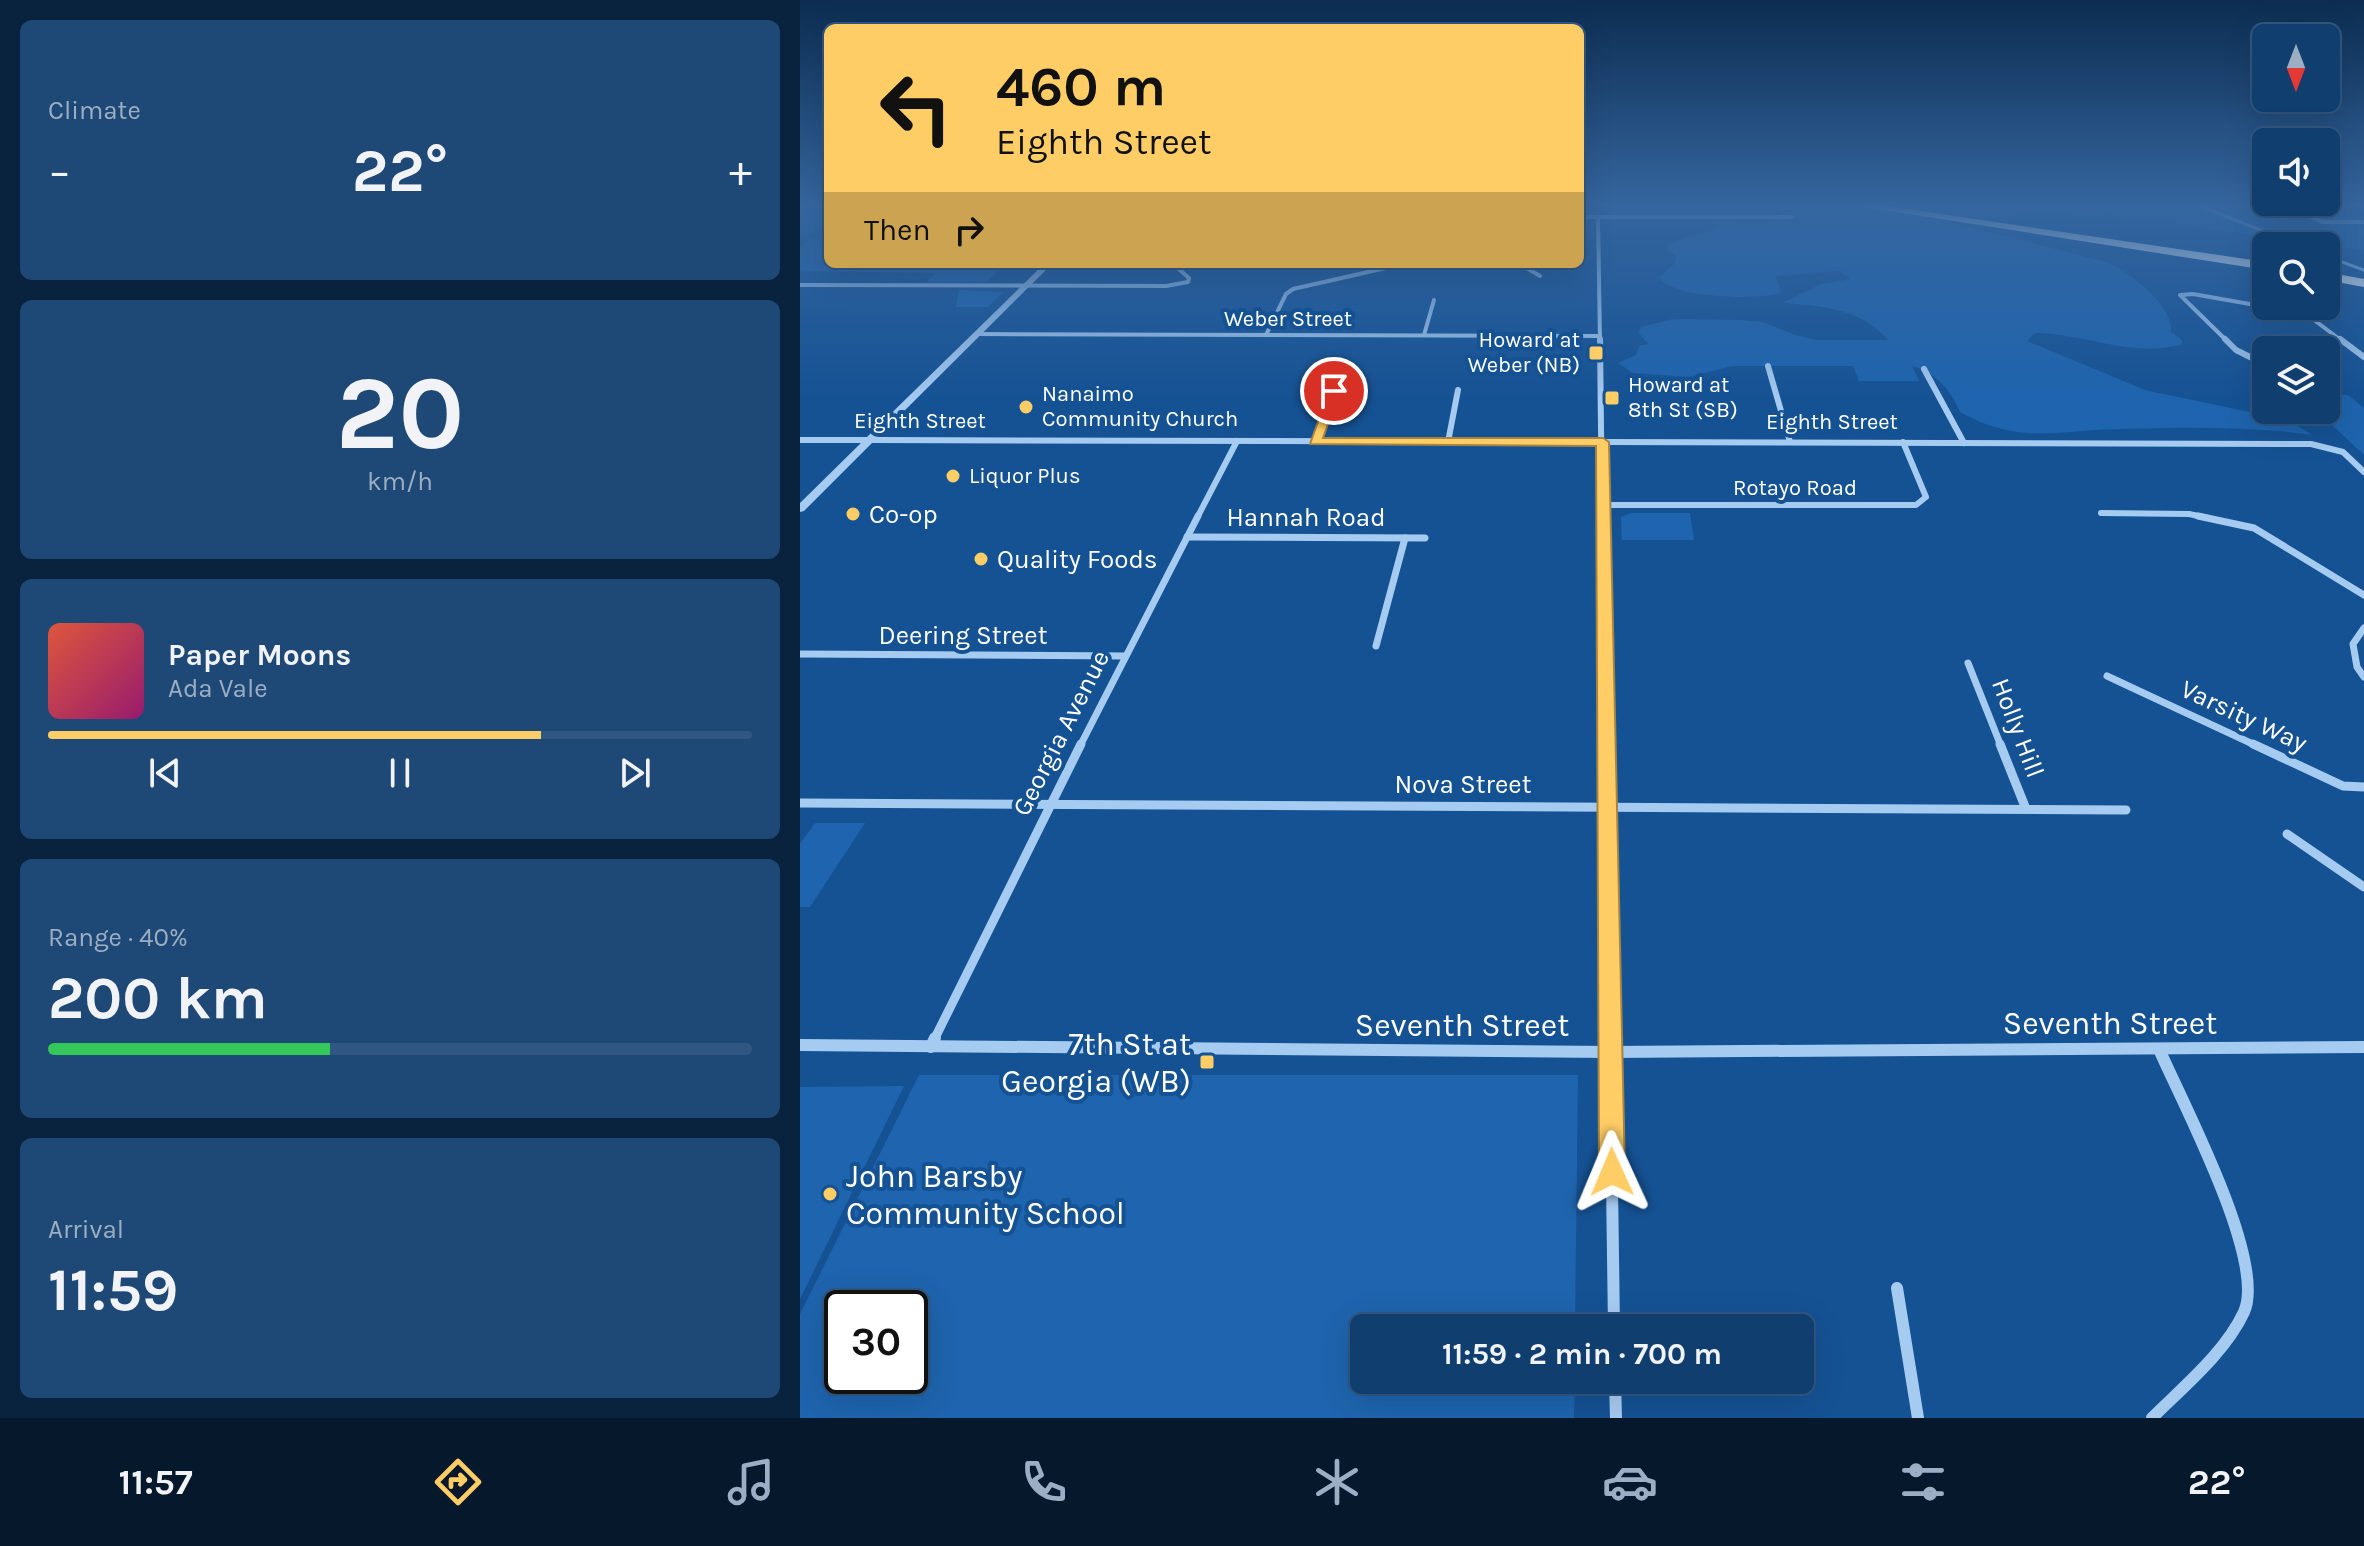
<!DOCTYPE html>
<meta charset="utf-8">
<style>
body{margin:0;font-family:Karla,sans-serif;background:#1e4977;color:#f1f3f6;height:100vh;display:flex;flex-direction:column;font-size:30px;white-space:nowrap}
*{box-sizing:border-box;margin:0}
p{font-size:26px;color:#9caec3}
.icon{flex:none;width:44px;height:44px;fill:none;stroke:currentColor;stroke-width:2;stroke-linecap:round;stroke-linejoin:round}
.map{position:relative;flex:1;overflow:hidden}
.side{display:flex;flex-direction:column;gap:20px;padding:20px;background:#09223d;width:800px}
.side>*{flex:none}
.top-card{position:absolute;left:24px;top:24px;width:760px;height:244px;border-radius:12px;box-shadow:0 8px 32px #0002,0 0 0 2px #305782;background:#ffcd66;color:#111;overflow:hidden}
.needle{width:52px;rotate:180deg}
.buttons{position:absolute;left:1452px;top:24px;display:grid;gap:16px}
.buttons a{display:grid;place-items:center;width:88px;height:88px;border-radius:12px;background:#103e6f;box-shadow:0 8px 32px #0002,0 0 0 2px #305782;font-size:40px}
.speed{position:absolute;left:24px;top:1290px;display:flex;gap:16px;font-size:40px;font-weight:700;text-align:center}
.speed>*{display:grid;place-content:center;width:104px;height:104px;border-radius:50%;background:#103e6f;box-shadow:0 8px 32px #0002,0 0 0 2px #305782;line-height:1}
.speed .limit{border:4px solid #111;border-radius:12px;background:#fff;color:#111}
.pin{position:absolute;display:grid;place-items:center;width:68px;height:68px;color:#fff;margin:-34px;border:4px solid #fff;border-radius:50%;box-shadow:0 2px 8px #0007}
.me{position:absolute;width:88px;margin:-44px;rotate:359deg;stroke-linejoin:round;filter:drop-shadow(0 0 6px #0008)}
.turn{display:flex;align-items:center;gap:28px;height:168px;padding:0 40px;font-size:36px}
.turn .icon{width:104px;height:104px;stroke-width:2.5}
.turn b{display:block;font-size:56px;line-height:68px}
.then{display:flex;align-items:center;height:76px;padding:0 40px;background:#0003;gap:16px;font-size:30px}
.big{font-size:60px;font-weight:700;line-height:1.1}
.side .card{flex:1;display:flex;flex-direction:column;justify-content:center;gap:12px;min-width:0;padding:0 28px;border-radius:12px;background:#1e4977}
.side .dial{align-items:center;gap:0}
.dial b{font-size:104px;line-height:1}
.song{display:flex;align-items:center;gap:24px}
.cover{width:96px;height:96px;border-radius:12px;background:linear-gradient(135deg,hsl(10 70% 55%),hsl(320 70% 35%))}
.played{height:8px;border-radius:4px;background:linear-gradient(90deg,#ffcd66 70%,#305782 70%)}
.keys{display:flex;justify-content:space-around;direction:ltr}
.heat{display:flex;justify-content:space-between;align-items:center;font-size:44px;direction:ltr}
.charge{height:12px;border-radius:6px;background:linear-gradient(90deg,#34c759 40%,#305782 0)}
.trip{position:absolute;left:550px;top:1314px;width:464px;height:80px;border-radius:12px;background:#103e6f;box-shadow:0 8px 32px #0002,0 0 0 2px #305782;font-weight:700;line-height:80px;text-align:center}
.menu{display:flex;height:128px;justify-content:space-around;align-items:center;background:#06192c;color:#9caec3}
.menu .icon{width:56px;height:56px}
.menu .current{color:#ffcd66}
.menu b{font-size:36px;color:#f1f3f6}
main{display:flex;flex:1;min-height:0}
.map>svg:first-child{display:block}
.green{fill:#1e64ae;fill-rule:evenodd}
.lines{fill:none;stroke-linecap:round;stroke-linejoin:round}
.stream{stroke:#98c6f4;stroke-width:3}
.minor-far4{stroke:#a6cbf1;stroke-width:4}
.minor-far3{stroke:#a6cbf1;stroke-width:6}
.minor-far2{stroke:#a6cbf1;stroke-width:7}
.minor-far1{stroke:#a6cbf1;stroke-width:9}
.minor{stroke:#a6cbf1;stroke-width:12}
.tertiary{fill:#a6cbf1;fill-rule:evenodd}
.motorway{fill:#fff;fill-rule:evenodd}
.route{fill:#ffcd66;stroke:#a68542;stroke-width:2}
.poi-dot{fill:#ffcd66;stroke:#155294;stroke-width:3}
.labels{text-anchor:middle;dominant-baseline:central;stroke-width:8;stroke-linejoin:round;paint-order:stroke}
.far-street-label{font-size:22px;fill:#fff;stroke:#155294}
.far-poi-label{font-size:22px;fill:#fff;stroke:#155294;text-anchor:start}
.poi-label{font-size:26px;fill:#fff;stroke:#155294;text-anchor:start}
.street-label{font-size:26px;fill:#fff;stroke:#155294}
.near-street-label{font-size:32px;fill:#fff;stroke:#155294}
.near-poi-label{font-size:32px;fill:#fff;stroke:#155294;text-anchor:end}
</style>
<main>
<section class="side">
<div class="card"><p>Climate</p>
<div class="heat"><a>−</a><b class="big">22°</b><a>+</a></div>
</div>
<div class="card dial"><b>20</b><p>km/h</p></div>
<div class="card">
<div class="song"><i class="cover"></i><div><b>Paper Moons</b><p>Ada Vale</p></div></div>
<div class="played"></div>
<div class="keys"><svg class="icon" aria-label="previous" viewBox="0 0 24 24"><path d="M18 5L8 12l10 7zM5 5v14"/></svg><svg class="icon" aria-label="pause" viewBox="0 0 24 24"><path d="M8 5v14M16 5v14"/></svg><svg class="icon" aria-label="next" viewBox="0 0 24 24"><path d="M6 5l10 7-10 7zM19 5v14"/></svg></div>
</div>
<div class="card"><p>Range · 40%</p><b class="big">200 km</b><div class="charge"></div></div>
<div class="card"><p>Arrival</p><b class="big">11:59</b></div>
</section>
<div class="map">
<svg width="1564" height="1418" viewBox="0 0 1564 1418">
<rect width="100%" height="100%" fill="#155294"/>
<!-- green -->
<g class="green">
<polygon points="0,203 28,203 28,229 1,235"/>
<path d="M967 203H1077L1309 263C1332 275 1373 304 1371 332L1382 340V344C1335 359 1283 333 1235 333L1227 341 1345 390 1464 415 1493 423 1512 435C1449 426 1384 427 1321 429 1259 430 1218 445 1160 412 1151 391 1136 372 1112 366L1119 381H1059L1053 366H932L889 377 833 373 818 363 836 355 840 345 848 344 839 333 841 327 873 319 940 320 963 322 995 335 1017 340H1088C1060 308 1023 306 982 303L1021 284 1051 279 1039 271 976 276 981 293C955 300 877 299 859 278L875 263 876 256 867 249 869 243 914 230 917 223 972 220 980 215V209Z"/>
<polygon points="1175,203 1262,203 1284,214 1251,214"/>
<polygon points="1268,203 1465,203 1564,221 1564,250 1308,215 1302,208"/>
<polygon points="15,237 28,243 28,264 204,264 187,282 127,282 136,273 0,271 0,248"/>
<polygon points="159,290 203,292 188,307 156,307"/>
<polygon points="1526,395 1548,395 1564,408 1564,455 1516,410 1526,410"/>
<polygon points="831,513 890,513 894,540 822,540 821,517"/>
<polygon points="15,823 65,823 10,907 0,907 0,844"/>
<path d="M119 1075H778L775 1328H564V1380H775L774 1418H0V1314ZM42 1308H110V1376H42Z"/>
<polygon points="104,1086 0,1299 0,1087"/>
</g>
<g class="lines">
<!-- stream -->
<g class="stream">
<polyline points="1393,203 1500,246"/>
<polyline points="1526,256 1564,270"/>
</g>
<!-- minor-far4 -->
<g class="minor-far4">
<polyline points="1483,203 1522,222 1564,222"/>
<polyline points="780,217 992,217"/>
<polyline points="798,217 800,341"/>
<polyline points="720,264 740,276"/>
<polyline points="0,285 366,286 388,282 389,278 373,264"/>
<polyline points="177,334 800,336"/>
<polyline points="466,335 486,294 493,289 590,267"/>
<polyline points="624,335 634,300"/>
<polyline points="1427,341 1380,295 1393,294 1506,314 1542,341"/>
</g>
<!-- minor-far3 -->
<g class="minor-far3">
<polyline points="800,339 802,518"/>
<polyline points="1425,339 1436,350 1456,360"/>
<polyline points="1540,339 1564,357"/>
<polyline points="968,366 990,442"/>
<polyline points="1124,369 1164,443"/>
<polyline points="515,442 534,391"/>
<polyline points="648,442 658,390"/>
<polyline points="803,442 1511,444 1543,452 1564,472"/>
<polyline points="802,505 1116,505 1126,497 1103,442"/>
<polyline points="1301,513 1389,514 1408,518"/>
<polyline points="397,518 437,441"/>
</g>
<!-- minor-far2 -->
<g class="minor-far2">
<polyline points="802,516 806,746"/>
<polyline points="1398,516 1454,528 1564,595"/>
<polyline points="387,537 625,538"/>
<polyline points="1564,628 1553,644 1557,667 1564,677"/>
<polyline points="576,646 605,538"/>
<polyline points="0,654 325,656"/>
<polyline points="1168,663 1201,746"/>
<polyline points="1307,676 1457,746"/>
<polyline points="280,746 398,516"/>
</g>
<!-- minor-far1 -->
<g class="minor-far1">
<polyline points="806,744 810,1040"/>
<polyline points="1200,744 1226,809"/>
<polyline points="1453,744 1543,786 1564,787"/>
<polyline points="0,803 1326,810"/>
<polyline points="1487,834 1564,887"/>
<polyline points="134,1040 281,744"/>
</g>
<!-- minor -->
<g class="minor">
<polyline points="810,1038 814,1328"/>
<polyline points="0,1045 810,1052 1564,1047"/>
<polyline points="131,1047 135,1038"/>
<polyline points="1097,1288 1118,1418"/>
<polyline points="815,1380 816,1418"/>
<path d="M1352 1418C1383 1387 1425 1353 1444 1312 1467 1261 1382 1102 1359 1049"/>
</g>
<!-- tertiary -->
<polygon class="tertiary" points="244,264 252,264 78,437 803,439 808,442 803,445 72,443 4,511 0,512 0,503 61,443 0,443 0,437 67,437"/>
<!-- motorway -->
<g class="motorway">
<polygon points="1039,203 1067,203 1466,262 1466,270"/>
<polygon points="1526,272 1564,279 1564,287 1526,280"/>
</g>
</g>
<!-- sky -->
<linearGradient id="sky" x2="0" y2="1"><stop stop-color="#0c2d51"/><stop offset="0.51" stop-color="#35669f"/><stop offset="1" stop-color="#35669f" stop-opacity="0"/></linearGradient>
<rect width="1564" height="401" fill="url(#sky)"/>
<!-- route -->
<polygon class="route" points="530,389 540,391 523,438 803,438 809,442 825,1172 821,1181 812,1184 803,1181 799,1172 796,446 510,444"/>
<!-- markers -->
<g class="poi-dot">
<rect x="788" y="345" width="16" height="16" rx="4"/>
<rect x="804" y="390" width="16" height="16" rx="4"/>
<circle cx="226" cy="407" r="8"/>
<circle cx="153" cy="476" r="8"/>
<circle cx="53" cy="514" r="8"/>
<circle cx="181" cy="559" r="8"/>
<rect x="399" y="1054" width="16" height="16" rx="4"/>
<circle cx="30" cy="1194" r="8"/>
</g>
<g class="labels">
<!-- far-street labels -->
<g class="far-street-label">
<text x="488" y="319">Weber Street</text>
<text x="120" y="421">Eighth Street</text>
<text x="1032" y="422">Eighth Street</text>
<text x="995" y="488">Rotayo Road</text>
</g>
<!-- far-poi labels -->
<g class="far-poi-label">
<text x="780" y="340" text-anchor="end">Howard at<tspan x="780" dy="25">Weber (NB)</tspan></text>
<text x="828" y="385">Howard at<tspan x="828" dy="25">8th St (SB)</tspan></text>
<text x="242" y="394">Nanaimo<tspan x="242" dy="25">Community Church</tspan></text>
<text x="169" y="476">Liquor Plus</text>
</g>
<!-- poi labels -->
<g class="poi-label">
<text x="69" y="514">Co-op</text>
<text x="197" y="559">Quality Foods</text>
</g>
<!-- street labels -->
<g class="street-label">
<text x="506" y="517">Hannah Road</text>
<text x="163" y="635">Deering Street</text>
<text transform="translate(1444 716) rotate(25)">Varsity Way</text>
<text transform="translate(1218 728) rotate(69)">Holly Hill</text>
<text transform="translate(261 733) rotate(-63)">Georgia Avenue</text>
<text x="663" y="784">Nova Street</text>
</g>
<!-- near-street labels -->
<g class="near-street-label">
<text x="1310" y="1023">Seventh Street</text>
<text x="662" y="1025">Seventh Street</text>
</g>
<!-- near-poi labels -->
<g class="near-poi-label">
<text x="391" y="1044">7th St at<tspan x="391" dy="37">Georgia (WB)</tspan></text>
<text x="46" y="1176" text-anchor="start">John Barsby<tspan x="46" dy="37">Community School</tspan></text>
</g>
</g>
</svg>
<div class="buttons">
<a><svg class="needle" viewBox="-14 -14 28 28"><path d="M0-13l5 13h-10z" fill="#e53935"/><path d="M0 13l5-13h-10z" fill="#9caec3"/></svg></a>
<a><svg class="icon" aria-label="sound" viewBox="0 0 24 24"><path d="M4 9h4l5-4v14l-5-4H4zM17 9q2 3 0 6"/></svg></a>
<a><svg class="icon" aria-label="search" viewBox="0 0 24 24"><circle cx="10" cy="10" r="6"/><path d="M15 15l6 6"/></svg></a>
<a><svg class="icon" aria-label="layers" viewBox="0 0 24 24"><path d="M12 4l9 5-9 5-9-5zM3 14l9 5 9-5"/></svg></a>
</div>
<div class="speed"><div class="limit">30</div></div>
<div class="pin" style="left:534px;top:391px;background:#d93025"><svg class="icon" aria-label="arrive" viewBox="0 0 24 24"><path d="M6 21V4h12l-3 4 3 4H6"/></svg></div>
<svg class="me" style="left:812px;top:1172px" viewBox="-20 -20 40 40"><path d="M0-17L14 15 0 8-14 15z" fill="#ffcd66" stroke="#fff" stroke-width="4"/></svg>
<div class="trip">11:59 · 2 min · 700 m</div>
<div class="top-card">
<div class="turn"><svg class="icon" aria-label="left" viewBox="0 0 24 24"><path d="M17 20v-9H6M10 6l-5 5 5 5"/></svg><div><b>460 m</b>Eighth Street</div></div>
<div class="then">Then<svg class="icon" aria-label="right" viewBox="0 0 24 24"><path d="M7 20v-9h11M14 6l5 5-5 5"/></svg></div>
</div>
</div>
</main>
<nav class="menu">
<b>11:57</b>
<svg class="icon current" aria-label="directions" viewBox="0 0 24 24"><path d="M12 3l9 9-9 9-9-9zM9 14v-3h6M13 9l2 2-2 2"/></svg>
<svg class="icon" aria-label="music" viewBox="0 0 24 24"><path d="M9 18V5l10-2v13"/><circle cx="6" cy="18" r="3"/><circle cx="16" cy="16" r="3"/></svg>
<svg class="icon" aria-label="phone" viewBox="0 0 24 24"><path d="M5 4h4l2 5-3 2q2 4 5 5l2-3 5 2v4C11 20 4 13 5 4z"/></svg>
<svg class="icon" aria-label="climate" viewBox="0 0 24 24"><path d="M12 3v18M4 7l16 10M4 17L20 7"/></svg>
<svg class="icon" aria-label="car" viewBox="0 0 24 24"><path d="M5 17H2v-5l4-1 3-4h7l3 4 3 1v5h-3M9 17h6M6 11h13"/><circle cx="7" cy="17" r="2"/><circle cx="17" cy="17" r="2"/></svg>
<svg class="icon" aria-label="filters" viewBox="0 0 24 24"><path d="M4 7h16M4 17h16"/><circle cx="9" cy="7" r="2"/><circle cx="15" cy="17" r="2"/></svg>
<b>22°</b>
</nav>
